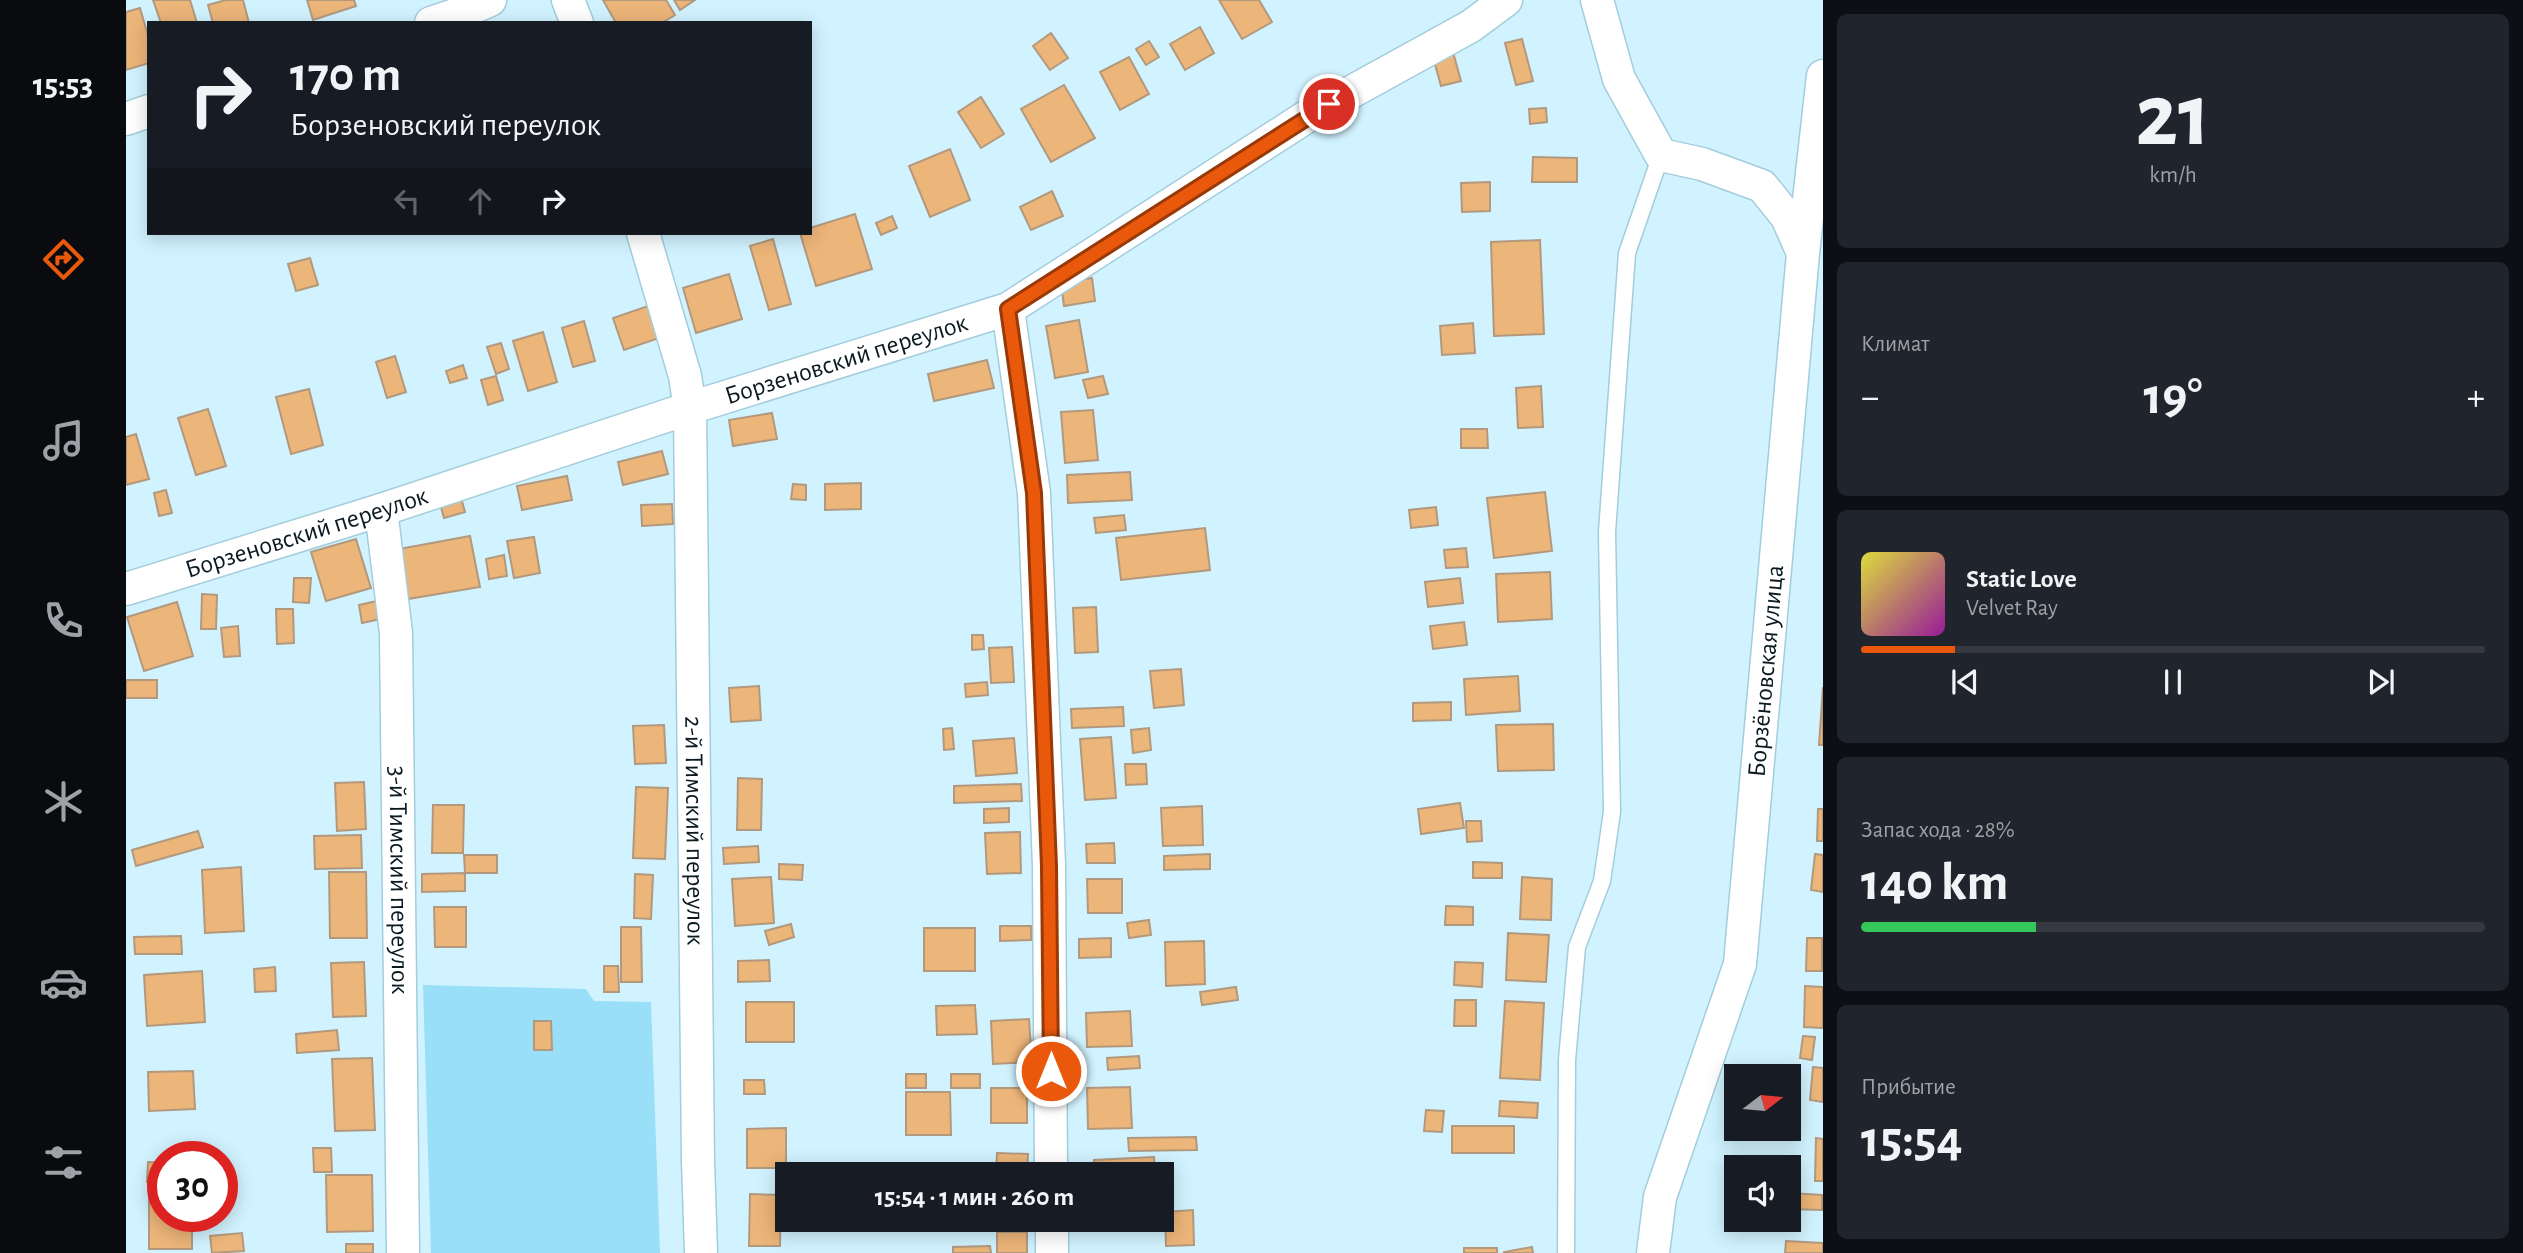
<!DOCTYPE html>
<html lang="ru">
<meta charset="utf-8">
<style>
body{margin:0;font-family:"Alegreya Sans",sans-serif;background:#20242c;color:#f1f3f6;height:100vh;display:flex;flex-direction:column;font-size:26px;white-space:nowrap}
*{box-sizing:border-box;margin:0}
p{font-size:23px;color:#9ea1a6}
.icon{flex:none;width:38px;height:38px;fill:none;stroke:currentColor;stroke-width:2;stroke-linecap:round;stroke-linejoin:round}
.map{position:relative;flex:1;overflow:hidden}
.panel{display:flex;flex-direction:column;gap:14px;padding:14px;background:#0d0f14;width:700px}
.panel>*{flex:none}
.top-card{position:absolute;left:21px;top:21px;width:665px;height:214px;border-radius:0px;box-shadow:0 4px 18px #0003;background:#171b24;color:#f1f3f6;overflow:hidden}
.needle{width:46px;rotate:74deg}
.fabs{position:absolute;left:1598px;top:1064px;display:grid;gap:14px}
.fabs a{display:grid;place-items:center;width:77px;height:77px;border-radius:0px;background:#171b24;box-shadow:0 4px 18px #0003;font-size:35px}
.speed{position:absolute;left:21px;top:1141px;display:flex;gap:14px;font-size:35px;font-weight:700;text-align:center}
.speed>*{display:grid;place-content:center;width:91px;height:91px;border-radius:50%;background:#171b24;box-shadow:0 4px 18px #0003;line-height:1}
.speed .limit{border:10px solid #d22;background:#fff;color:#111}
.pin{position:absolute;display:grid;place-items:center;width:60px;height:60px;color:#fff;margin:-30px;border:4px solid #fff;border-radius:50%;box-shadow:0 2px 7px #0007}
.me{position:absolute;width:77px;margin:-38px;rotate:0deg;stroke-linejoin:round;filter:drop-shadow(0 0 5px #0008)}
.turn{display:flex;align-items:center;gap:24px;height:147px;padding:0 28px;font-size:32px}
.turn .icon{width:91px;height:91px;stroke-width:2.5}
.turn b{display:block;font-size:49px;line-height:60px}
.lanes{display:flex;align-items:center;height:66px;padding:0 28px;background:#0003;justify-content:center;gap:35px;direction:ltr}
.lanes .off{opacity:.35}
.big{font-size:52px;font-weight:700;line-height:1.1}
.panel .card{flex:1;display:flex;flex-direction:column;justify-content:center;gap:10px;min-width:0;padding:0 24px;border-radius:10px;background:#20242c}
.panel .dial{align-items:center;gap:0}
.dial b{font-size:91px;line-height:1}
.song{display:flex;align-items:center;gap:21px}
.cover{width:84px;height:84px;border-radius:10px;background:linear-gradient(135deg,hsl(60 70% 55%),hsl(300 70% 35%))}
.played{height:7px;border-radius:4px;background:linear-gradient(90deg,#ea580c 15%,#363941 15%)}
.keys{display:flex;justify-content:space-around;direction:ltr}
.heat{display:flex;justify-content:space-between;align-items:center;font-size:38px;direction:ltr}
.charge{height:10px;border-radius:5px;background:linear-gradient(90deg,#34c759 28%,#363941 0)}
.trip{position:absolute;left:649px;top:1162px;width:399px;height:70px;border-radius:0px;background:#171b24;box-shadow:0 4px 18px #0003;font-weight:700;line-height:70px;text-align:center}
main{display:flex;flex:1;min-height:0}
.dock{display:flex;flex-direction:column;width:126px;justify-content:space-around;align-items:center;background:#090b0e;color:#9ea1a6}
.dock .icon{width:49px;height:49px}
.dock .current{color:#ea580c}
.dock b{font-size:32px;color:#f1f3f6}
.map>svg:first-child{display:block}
.green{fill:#99dff8}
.building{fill:#ecb579;stroke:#b2997e;stroke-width:2}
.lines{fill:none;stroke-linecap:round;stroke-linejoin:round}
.service-casing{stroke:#a3cddc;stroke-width:19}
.minor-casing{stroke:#a3cddc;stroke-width:35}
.service{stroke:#fff;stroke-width:16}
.minor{stroke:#fff;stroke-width:32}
.route-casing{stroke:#983908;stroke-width:18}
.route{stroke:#ea580c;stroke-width:12}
.labels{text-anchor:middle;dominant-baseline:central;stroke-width:6;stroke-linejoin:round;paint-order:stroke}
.street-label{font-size:26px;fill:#0a1a20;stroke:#d1f3ff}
</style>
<main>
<nav class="dock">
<b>15:53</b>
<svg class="icon current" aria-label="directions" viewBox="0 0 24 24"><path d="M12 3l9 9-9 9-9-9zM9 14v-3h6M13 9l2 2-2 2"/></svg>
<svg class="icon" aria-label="music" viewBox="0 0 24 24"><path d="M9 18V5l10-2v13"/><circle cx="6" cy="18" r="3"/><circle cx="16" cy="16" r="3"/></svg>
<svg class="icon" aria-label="phone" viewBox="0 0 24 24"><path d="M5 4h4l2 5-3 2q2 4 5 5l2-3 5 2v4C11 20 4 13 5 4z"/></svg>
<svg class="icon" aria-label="climate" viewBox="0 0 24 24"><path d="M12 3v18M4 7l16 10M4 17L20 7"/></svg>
<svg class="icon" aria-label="car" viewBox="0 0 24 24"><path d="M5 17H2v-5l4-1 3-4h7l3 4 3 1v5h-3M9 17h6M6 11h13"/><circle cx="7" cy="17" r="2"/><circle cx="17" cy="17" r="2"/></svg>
<svg class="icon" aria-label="filters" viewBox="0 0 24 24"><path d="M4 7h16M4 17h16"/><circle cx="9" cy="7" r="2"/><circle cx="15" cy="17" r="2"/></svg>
</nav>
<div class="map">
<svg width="1697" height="1253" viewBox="0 0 1697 1253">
<rect width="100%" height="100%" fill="#d1f3ff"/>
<!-- green -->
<polygon class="green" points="297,985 460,989 468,1001 525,1002 534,1253 305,1253"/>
<!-- building -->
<g class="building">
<polygon points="27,0 64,0 71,23 35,23"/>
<polygon points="100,0 117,0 123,23 87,23 82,5"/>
<polygon points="181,0 228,0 230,6 187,20"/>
<polygon points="477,0 540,0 549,15 536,23 490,23"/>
<polygon points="548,0 569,0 554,10"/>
<polygon points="1093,0 1133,0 1146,22 1116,39"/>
<polygon points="14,8 23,39 23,63 0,70 0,12"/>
<polygon points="1074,27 1088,53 1059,70 1044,44"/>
<polygon points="925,33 942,58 924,70 907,46"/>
<polygon points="1396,39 1407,81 1390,85 1379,43"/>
<polygon points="1023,41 1033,57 1020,65 1010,49"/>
<polygon points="1327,52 1335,81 1315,86 1307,57"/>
<polygon points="1003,57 1023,94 994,110 974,72"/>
<polygon points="938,85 969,138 925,162 895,109"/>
<polygon points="855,97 878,134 855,148 832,112"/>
<polygon points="1420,108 1421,122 1404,124 1403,109"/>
<polygon points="824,149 844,200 804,217 783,166"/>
<polygon points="1407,157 1451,158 1451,182 1406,182"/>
<polygon points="1364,182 1364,211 1336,212 1335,183"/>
<polygon points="926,191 937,216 905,230 894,207"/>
<polygon points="729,214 746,269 690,286 674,233 684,233 684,228"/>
<polygon points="766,216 771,228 755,235 750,223"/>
<polygon points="647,239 665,304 643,310 624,246"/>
<polygon points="1414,240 1418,334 1368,336 1365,242"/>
<polygon points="184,258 192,285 170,291 162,264"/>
<polygon points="603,274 616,319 570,333 557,288"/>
<polygon points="966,278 969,301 938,306 935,283"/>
<polygon points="528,304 539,336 498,350 487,318"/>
<polygon points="953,320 962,372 929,378 920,326"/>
<polygon points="458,321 469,361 447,367 436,328"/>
<polygon points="1347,323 1349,353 1316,355 1314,326"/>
<polygon points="417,332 431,382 402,391 387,341"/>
<polygon points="375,343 383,369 370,374 361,347"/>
<polygon points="269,356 280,392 261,398 250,362"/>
<polygon points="861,360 868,388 808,401 802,374"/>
<polygon points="337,365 341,378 324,383 320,371"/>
<polygon points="370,376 377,400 362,405 355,380"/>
<polygon points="977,376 982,394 962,398 957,380"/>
<polygon points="1415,386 1417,427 1392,428 1390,388"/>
<polygon points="183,389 197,445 165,454 150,397"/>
<polygon points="82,409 100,466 70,475 52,418"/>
<polygon points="967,410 972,460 939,463 935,412"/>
<polygon points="646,413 651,439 607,446 603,420"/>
<polygon points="1335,429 1361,429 1362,448 1335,448"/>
<polygon points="10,434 23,479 0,485 0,437"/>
<polygon points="536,451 542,474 497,485 492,462"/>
<polygon points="1004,472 1006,500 942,503 941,475"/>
<polygon points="441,476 446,500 396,510 391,486"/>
<polygon points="735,483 735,509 699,510 699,484"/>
<polygon points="667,484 680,485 680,500 665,499"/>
<polygon points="332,487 339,512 318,518 311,493"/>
<polygon points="40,490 46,513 33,516 28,493"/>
<polygon points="1419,492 1426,551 1368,558 1361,498"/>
<polygon points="546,504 547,524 516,526 515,505"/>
<polygon points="1310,507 1312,525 1285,528 1283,510"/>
<polygon points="998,515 1000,530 970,533 968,518"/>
<polygon points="1079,528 1084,570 995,580 990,538"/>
<polygon points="344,536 354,587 282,599 273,549"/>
<polygon points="408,537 414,573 388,578 381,541"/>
<polygon points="230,539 245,588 200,601 185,552"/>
<polygon points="1340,548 1342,567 1320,568 1318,550"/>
<polygon points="378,555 381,576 363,579 360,559"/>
<polygon points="1424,572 1426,619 1372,622 1370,574"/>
<polygon points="168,578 185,578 183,603 167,602"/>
<polygon points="1334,578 1337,603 1302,607 1299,582"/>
<polygon points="76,594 91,595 90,629 75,629"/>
<polygon points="255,600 259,618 236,623 233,605"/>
<polygon points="51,602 67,656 18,671 1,617"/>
<polygon points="970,607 972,652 949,653 947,608"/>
<polygon points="150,609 167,609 168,643 151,644"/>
<polygon points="1338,622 1341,645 1307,649 1304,626"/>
<polygon points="112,626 114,656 98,657 95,628"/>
<polygon points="846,635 857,635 858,649 846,650"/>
<polygon points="886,647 888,682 865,683 863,648"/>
<polygon points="1055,669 1058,705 1028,708 1024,671"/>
<polygon points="1392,676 1394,711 1340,715 1338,679"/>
<rect x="0" y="680" width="31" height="18"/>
<polygon points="861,682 862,695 840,697 839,684"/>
<polygon points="633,686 635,720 605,722 603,688"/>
<polygon points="1697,687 1697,745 1693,745"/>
<polygon points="1325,702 1325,720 1287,721 1287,703"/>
<polygon points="997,707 998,726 946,728 945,709"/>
<polygon points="1427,724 1428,770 1372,771 1370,725"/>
<polygon points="538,725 540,763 509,764 507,726"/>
<polygon points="826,728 828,749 818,750 817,729"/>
<polygon points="1023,728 1025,750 1007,753 1005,730"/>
<polygon points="985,737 990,798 959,800 954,739"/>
<polygon points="888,738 891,773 850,776 847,741"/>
<polygon points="999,764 1020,764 1021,784 1000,785"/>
<polygon points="612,778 636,779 635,830 611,830"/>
<polygon points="238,782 240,829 211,831 209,783"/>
<polygon points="895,784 896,801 828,803 828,786"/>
<polygon points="510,787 542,788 539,859 507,858"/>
<polygon points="1334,803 1338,828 1295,834 1292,809"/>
<polygon points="307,805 338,805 337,853 306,853"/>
<polygon points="1076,806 1077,845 1037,846 1035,808"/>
<polygon points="883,808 883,822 858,823 858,809"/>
<polygon points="1692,809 1697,809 1697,841 1691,841"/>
<polygon points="1340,821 1355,821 1356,841 1341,842"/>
<polygon points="72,831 77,847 10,866 6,850"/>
<polygon points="894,832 895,873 861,874 859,833"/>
<polygon points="235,835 236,868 189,869 188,836"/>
<polygon points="988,843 989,863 961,863 960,844"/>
<polygon points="632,846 633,862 598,864 597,848"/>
<polygon points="1084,854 1084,869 1038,870 1038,856"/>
<polygon points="1689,854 1697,855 1697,892 1685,890"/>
<polygon points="338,855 371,855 371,873 339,873"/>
<polygon points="1347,862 1376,863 1376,878 1347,878"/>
<polygon points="653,864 677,865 676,880 653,879"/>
<polygon points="115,867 118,931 79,933 76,870"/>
<polygon points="203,872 240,872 241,938 204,938"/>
<polygon points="339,873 339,891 296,892 296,874"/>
<polygon points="509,874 527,875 525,919 508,918"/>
<polygon points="645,877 648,923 609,926 606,879"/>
<polygon points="1396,877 1426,879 1425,920 1394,919"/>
<polygon points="961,879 996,879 996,913 962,913"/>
<polygon points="1320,906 1347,907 1347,925 1319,925"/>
<polygon points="308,907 340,907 340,947 309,947"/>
<polygon points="1023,920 1025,935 1003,938 1001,923"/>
<polygon points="665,924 668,937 643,945 639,931"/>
<polygon points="874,926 905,926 905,940 874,941"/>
<polygon points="495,927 515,927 516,982 495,982"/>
<rect x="798" y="928" width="51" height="43"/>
<polygon points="1382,933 1423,935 1420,982 1380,980"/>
<polygon points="55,936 56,954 9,954 8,937"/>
<polygon points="985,938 985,957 953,958 953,939"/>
<polygon points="1681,938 1696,938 1696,971 1680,971"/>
<polygon points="1078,941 1079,984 1040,986 1039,942"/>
<polygon points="643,960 644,981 612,982 612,961"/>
<polygon points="238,962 240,1016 207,1017 205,963"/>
<polygon points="1329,962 1357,963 1356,987 1328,985"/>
<polygon points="478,966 492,966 493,992 478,992"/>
<polygon points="149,967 150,991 129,992 128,969"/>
<polygon points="76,971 79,1022 21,1026 18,975"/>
<polygon points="1679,986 1697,987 1697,1028 1678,1027"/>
<polygon points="1110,987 1112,1000 1076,1005 1074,992"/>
<polygon points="1329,1000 1350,1000 1350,1026 1328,1026"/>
<polygon points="1379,1001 1418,1003 1414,1080 1374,1078"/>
<rect x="620" y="1002" width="48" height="40"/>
<polygon points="849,1005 851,1034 811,1035 810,1006"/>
<polygon points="1004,1011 1006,1046 961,1047 960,1013"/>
<polygon points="903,1019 906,1062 867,1064 865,1021"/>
<polygon points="408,1021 425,1021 426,1050 408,1050"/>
<polygon points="211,1030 213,1050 171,1053 170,1034"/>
<polygon points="1677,1036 1689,1037 1686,1060 1674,1058"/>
<polygon points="1013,1056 1014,1068 982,1070 981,1058"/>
<polygon points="246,1058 249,1130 209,1131 206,1059"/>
<polygon points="1687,1067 1697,1068 1697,1102 1684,1100"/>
<polygon points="67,1071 69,1109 23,1111 22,1072"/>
<rect x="780" y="1074" width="20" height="14"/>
<rect x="825" y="1074" width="29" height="14"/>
<polygon points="618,1080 638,1080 639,1094 618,1094"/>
<polygon points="1004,1087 1006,1128 962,1129 961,1088"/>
<rect x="865" y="1088" width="36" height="35"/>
<polygon points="780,1092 824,1092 825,1135 780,1135"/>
<polygon points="1374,1101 1412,1103 1411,1118 1373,1116"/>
<polygon points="1300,1110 1318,1111 1316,1132 1298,1131"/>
<rect x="1326" y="1126" width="62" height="27"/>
<polygon points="660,1128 660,1168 621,1168 621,1129"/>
<polygon points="1070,1137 1071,1150 1003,1151 1002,1138"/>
<polygon points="1690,1138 1697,1139 1697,1181 1689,1181"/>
<polygon points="187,1148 205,1148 206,1172 188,1172"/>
<polygon points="871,1153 902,1154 901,1174 870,1174"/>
<polygon points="1028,1157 1029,1174 968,1174 968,1160"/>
<polygon points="22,1162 37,1163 37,1182 21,1182"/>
<polygon points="200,1175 246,1175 247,1231 201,1232"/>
<polygon points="23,1191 37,1191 37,1216 66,1216 66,1249 23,1249"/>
<polygon points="1663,1193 1696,1195 1696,1210 1663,1209"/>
<polygon points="624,1194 655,1195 654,1246 623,1246"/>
<polygon points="1067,1210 1068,1245 1040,1246 1039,1212"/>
<rect x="871" y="1232" width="30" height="21"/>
<polygon points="116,1233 118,1251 86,1253 84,1236"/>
<polygon points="1660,1241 1697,1243 1697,1253 1659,1253"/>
<rect x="220" y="1244" width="27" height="9"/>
<polygon points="864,1246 865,1253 827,1253 827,1247"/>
<polygon points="1406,1247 1407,1253 1378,1253 1378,1252"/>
<rect x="1338" y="1248" width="33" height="5"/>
</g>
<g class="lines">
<!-- service casing -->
<g class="service-casing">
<polyline id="service" points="1440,1253 1441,1060 1451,947 1476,881 1486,812 1481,532 1501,253 1535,155"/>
</g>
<!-- minor casing -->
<g class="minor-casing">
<g id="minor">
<polyline points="442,0 451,23"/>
<polyline points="1471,0 1493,79 1535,155 1576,164 1636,186 1661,217 1676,251"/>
<polyline points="305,23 332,14 364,0"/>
<polyline points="0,119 23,111"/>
<path id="s1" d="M517 233 559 376 564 408 572 1161 575 1253"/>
<polyline points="882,309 908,493 923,865 925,1174"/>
<path id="s2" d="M255 510 270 633 277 1253"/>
<path id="s3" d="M0 589 255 510 564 408 882 309 1180 117 1345 26 1380 0"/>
<polyline points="926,1253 926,1220"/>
<path id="s4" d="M1527 1253 1534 1197 1614 964 1677 253 1697 76"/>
</g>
</g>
<!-- service -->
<use href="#service" class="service"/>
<!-- minor -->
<use href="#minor" class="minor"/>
</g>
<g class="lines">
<!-- route casing -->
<g class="route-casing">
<polyline id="route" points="925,1071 923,866 908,493 882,309 1203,104"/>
</g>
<!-- route -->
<use href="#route" class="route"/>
</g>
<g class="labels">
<!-- street labels -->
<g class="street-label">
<text stroke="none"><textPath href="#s3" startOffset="756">Борзеновский переулок</textPath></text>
<text stroke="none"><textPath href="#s3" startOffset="189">Борзеновский переулок</textPath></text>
<text stroke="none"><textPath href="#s4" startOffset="597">Борзёновская улица</textPath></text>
<text stroke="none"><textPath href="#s1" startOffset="604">2-й Тимский переулок</textPath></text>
<text stroke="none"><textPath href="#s2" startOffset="371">3-й Тимский переулок</textPath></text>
</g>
</g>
</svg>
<div class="fabs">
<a><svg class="needle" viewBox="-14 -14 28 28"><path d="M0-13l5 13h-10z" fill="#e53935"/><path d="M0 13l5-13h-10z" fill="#9ea1a6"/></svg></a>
<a><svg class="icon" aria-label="sound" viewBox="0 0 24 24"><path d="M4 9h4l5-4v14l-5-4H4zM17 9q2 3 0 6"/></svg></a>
</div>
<div class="speed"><div class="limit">30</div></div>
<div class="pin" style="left:1203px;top:104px;background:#d93025"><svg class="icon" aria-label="arrive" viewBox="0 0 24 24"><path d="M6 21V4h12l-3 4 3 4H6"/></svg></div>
<svg class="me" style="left:925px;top:1071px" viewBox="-20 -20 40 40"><circle r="17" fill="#ea580c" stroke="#fff" stroke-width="3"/><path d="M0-11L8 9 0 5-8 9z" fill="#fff"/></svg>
<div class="trip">15:54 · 1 мин · 260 m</div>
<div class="top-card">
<div class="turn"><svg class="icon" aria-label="right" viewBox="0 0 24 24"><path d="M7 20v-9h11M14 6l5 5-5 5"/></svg><div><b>170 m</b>Борзеновский переулок</div></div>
<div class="lanes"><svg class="icon off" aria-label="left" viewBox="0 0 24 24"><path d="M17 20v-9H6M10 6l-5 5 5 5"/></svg><svg class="icon off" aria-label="ahead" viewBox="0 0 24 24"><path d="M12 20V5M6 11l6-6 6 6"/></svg><svg class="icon" aria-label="right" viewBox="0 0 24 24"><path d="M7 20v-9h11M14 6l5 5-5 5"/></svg></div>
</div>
</div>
<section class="panel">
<div class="card dial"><b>21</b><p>km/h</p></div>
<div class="card"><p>Климат</p>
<div class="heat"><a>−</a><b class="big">19°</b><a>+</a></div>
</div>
<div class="card">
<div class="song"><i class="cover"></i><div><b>Static Love</b><p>Velvet Ray</p></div></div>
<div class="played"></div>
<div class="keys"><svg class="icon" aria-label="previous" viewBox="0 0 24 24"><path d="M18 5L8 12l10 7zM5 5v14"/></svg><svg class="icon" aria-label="pause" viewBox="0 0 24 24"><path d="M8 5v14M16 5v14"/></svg><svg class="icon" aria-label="next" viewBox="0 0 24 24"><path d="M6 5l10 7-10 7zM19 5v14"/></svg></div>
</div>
<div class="card"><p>Запас хода · 28%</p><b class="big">140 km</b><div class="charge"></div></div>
<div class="card"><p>Прибытие</p><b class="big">15:54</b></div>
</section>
</main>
